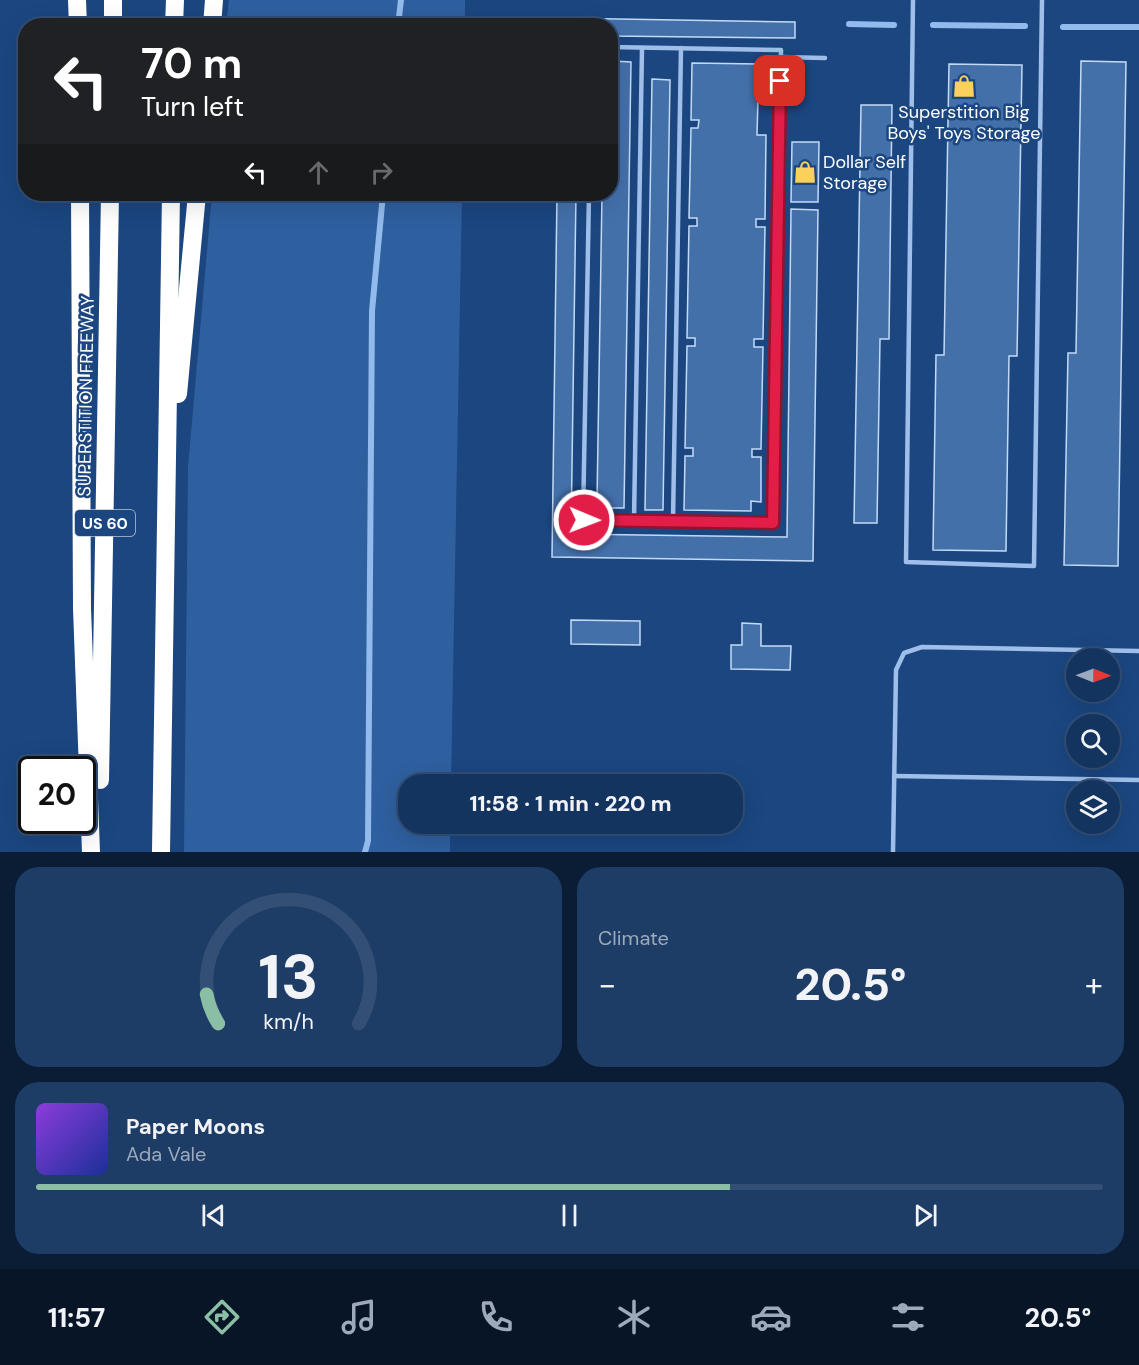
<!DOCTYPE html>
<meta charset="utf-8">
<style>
body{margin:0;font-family:"DM Sans",sans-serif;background:#1d3c66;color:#f1f3f6;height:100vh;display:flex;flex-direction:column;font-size:22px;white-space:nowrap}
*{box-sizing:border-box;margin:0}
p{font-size:20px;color:#9daabd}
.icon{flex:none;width:33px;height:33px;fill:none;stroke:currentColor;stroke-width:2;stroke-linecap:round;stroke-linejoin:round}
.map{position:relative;height:852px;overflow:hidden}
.sheet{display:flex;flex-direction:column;gap:15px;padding:15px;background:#0b1d35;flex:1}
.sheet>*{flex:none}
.top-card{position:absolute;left:18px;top:18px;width:600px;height:183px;border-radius:24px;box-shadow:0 6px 24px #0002,0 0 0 2px #334f75;background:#202124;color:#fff;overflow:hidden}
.needle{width:39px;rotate:91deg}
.controls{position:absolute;left:1066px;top:648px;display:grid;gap:12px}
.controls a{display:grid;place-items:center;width:54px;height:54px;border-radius:50%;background:#143460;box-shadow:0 6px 24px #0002,0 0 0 2px #334f75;font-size:30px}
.speed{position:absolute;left:18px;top:756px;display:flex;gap:12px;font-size:30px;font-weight:700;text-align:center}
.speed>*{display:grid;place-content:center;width:78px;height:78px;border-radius:50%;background:#143460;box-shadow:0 6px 24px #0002,0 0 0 2px #334f75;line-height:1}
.speed .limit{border:3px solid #111;border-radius:9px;background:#fff;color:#111}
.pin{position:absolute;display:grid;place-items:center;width:51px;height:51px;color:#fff;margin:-26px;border-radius:12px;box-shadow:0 3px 9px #0006}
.me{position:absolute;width:66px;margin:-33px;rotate:91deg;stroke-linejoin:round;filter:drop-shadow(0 0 4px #0008)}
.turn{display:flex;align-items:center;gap:21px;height:126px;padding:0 24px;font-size:27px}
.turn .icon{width:78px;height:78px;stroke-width:2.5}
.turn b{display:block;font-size:42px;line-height:51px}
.lanes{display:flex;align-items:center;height:57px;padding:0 24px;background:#0003;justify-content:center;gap:30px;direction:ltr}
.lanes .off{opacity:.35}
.big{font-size:45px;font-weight:800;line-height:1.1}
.sheet .tile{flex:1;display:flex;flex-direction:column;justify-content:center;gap:9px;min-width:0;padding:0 21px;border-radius:24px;background:#1d3c66}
.sheet .dial{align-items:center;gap:0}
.dial svg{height:156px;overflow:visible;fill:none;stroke:#334f75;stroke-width:7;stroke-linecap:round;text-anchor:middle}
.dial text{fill:#f1f3f6;stroke:none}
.song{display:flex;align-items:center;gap:18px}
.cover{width:72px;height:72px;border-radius:9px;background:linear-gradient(135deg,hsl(270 70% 55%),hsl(230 70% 35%))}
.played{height:6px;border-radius:3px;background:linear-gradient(90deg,#8abfa5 65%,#334f75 65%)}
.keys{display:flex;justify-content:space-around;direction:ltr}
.heat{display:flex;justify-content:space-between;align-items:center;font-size:33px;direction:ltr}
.sheet .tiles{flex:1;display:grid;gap:15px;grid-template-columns:1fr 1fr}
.tile:last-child{grid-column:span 2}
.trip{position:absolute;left:398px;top:774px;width:345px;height:60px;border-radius:24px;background:#143460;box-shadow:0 6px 24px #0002,0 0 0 2px #334f75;font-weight:800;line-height:60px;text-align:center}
.tab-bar{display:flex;height:96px;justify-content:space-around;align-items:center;background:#081526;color:#9daabd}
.tab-bar .icon{width:42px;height:42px}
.tab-bar .on{color:#8abfa5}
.tab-bar b{font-size:27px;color:#f1f3f6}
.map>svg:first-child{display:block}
.green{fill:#2e5f9f}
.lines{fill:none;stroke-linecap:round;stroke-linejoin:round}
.stream{stroke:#92baec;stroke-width:6}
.building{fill:#4470aa;stroke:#c3daf7;stroke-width:1.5}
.lane{stroke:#9fbfea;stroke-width:4.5}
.highway{stroke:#fff;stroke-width:18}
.route-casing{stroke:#92132f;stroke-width:15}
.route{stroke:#e11d48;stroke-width:10}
.labels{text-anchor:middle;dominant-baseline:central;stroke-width:5;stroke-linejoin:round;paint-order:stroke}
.shield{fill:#1b4680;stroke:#bbc8d9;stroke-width:1.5}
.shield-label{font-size:16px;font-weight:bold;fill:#fff}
.poi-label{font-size:18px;fill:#fff;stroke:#1b4680}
.street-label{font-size:18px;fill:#fff;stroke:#1b4680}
</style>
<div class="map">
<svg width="1139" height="852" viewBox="0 0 1139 852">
<rect width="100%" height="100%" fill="#1b4680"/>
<!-- green -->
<g class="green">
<polygon points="229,0 465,0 465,25 226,25"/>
<polygon points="212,194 462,194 451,784 408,784 408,824 450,824 450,852 184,852 188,467"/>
</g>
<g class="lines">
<!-- stream -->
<g class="stream">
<polyline points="849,24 894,25"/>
<polyline points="933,25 1025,26"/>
<polyline points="398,26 401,0"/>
<polyline points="1063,27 1139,27"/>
<polyline points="365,852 368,841 372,311 383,194"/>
</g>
</g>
<!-- building -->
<g class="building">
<polygon points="560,18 795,22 795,38 610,36 610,26 560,26"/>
<polygon points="613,61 631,62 624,508 605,508 605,500 597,500 602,194 610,194"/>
<polygon points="1081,61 1126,62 1118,566 1064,565 1068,353 1076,353"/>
<polygon points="692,63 759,64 757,135 766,135 765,219 756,219 756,227 765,227 763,339 754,339 754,347 763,347 761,449 752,449 752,457 761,457 761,502 751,501 751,511 684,510 685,456 693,456 693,448 685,448 687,346 695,346 695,338 687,338 689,226 697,226 697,218 689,218 691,128 698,128 699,120 691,120"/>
<polygon points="949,64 1022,65 1017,356 1009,356 1006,551 933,550 936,355 944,355"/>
<polygon points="652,79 670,80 663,510 645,510"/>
<polygon points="861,105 892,105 889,339 880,339 877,523 854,523"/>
<polygon points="792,142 819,142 818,202 791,202"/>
<polygon points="557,194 576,194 571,534 787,537 791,209 818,210 813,561 552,557"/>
<polygon points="571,620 640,621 640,645 571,644"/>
<polygon points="742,623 761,624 761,646 791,646 790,670 731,669 731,645 742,645"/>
</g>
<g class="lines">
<!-- lane -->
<g class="lane">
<polyline points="913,0 906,562 1034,566 1042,0"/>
<polyline points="781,57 825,58"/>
<polyline points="589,194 583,520 773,523 781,50 610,47"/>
<polyline points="634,520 642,48"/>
<polyline points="673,521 681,48"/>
<polyline points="894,776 1139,780"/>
<polyline points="893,852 896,670 904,653 922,647 1139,651"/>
</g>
<!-- highway -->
<g class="highway">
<polyline points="77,0 78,26"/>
<polyline points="113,26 113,0"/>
<polyline points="174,26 175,0"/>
<polyline points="212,26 214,0"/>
<polyline points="80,194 82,608 91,852"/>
<polyline points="178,394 197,194"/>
<polyline points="100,780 110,194"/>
<polyline points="161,852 171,194"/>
</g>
</g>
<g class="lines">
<!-- route casing -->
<g class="route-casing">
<polyline id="route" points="584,520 773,523 780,81"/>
</g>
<!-- route -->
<use href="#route" class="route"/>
</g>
<!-- icons -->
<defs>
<g id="shop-bare" transform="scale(1.8)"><path d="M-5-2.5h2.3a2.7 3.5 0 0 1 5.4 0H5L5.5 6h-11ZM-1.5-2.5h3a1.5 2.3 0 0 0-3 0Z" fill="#fbd05c" stroke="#1b4680" stroke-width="2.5" paint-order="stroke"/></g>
</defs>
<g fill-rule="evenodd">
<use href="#shop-bare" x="964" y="86"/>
<use href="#shop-bare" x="805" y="172"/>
</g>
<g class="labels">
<!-- shield labels -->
<rect class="shield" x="75" y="510" width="60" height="26" rx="4.5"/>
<g class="shield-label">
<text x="105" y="523">US 60</text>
</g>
<!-- poi labels -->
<g class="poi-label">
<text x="964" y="112">Superstition Big<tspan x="964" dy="21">Boys' Toys Storage</tspan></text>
<text x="823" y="162" text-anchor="start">Dollar Self<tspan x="823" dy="21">Storage</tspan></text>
</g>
<!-- street labels -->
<g class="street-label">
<text transform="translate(86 396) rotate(-89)">SUPERSTITION FREEWAY</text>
</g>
</g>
</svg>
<div class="controls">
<a><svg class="needle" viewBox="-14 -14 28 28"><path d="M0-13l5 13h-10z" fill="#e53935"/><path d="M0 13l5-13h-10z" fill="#9daabd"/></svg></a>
<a><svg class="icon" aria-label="search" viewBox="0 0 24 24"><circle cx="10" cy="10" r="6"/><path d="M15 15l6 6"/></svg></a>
<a><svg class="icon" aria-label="layers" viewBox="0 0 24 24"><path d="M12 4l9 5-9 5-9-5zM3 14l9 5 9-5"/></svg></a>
</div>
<div class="speed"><div class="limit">20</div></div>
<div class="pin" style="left:780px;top:81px;background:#d93025"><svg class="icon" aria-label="arrive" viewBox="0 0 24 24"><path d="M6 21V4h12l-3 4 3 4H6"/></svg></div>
<svg class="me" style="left:584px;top:520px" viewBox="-20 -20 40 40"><circle r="17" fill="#e11d48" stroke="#fff" stroke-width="3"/><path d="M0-11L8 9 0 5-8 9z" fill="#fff"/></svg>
<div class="trip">11:58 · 1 min · 220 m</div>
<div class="top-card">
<div class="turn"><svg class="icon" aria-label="left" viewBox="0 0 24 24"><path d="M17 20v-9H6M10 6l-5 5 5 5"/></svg><div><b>70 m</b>Turn left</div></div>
<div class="lanes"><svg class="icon" aria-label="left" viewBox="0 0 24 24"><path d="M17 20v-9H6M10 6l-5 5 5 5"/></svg><svg class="icon off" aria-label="ahead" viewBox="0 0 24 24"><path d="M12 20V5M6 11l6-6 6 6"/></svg><svg class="icon off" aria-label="right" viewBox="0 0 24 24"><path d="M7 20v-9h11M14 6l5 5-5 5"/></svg></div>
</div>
</div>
<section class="sheet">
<div class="tiles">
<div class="tile dial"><svg viewBox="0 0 100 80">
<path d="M14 69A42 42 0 1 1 86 69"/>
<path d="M14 69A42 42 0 0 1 8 54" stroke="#8abfa5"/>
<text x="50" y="56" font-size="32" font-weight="700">13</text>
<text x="50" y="72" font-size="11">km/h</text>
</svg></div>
<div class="tile"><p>Climate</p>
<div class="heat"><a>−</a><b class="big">20.5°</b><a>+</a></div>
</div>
<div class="tile">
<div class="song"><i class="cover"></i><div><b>Paper Moons</b><p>Ada Vale</p></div></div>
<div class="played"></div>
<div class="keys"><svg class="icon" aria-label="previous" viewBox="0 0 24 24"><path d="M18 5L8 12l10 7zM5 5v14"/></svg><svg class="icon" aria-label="pause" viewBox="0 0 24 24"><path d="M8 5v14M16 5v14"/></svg><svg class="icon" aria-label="next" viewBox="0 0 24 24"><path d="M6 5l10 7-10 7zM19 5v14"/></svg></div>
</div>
</div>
</section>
<nav class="tab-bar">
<b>11:57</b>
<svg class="icon on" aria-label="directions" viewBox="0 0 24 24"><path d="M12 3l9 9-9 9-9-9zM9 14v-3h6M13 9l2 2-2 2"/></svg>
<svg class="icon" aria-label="music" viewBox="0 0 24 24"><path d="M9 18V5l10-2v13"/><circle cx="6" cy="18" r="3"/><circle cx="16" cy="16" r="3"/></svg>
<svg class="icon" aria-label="phone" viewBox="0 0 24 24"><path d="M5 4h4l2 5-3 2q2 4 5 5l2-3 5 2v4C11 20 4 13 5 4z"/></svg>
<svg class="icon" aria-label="climate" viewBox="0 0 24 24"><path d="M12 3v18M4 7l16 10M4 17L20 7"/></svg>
<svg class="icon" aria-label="car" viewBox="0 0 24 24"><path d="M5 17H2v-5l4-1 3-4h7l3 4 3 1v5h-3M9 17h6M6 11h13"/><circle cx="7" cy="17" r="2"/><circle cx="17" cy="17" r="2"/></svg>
<svg class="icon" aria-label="filters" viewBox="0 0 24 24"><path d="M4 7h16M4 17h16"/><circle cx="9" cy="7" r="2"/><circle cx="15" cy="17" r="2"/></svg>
<b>20.5°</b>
</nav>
